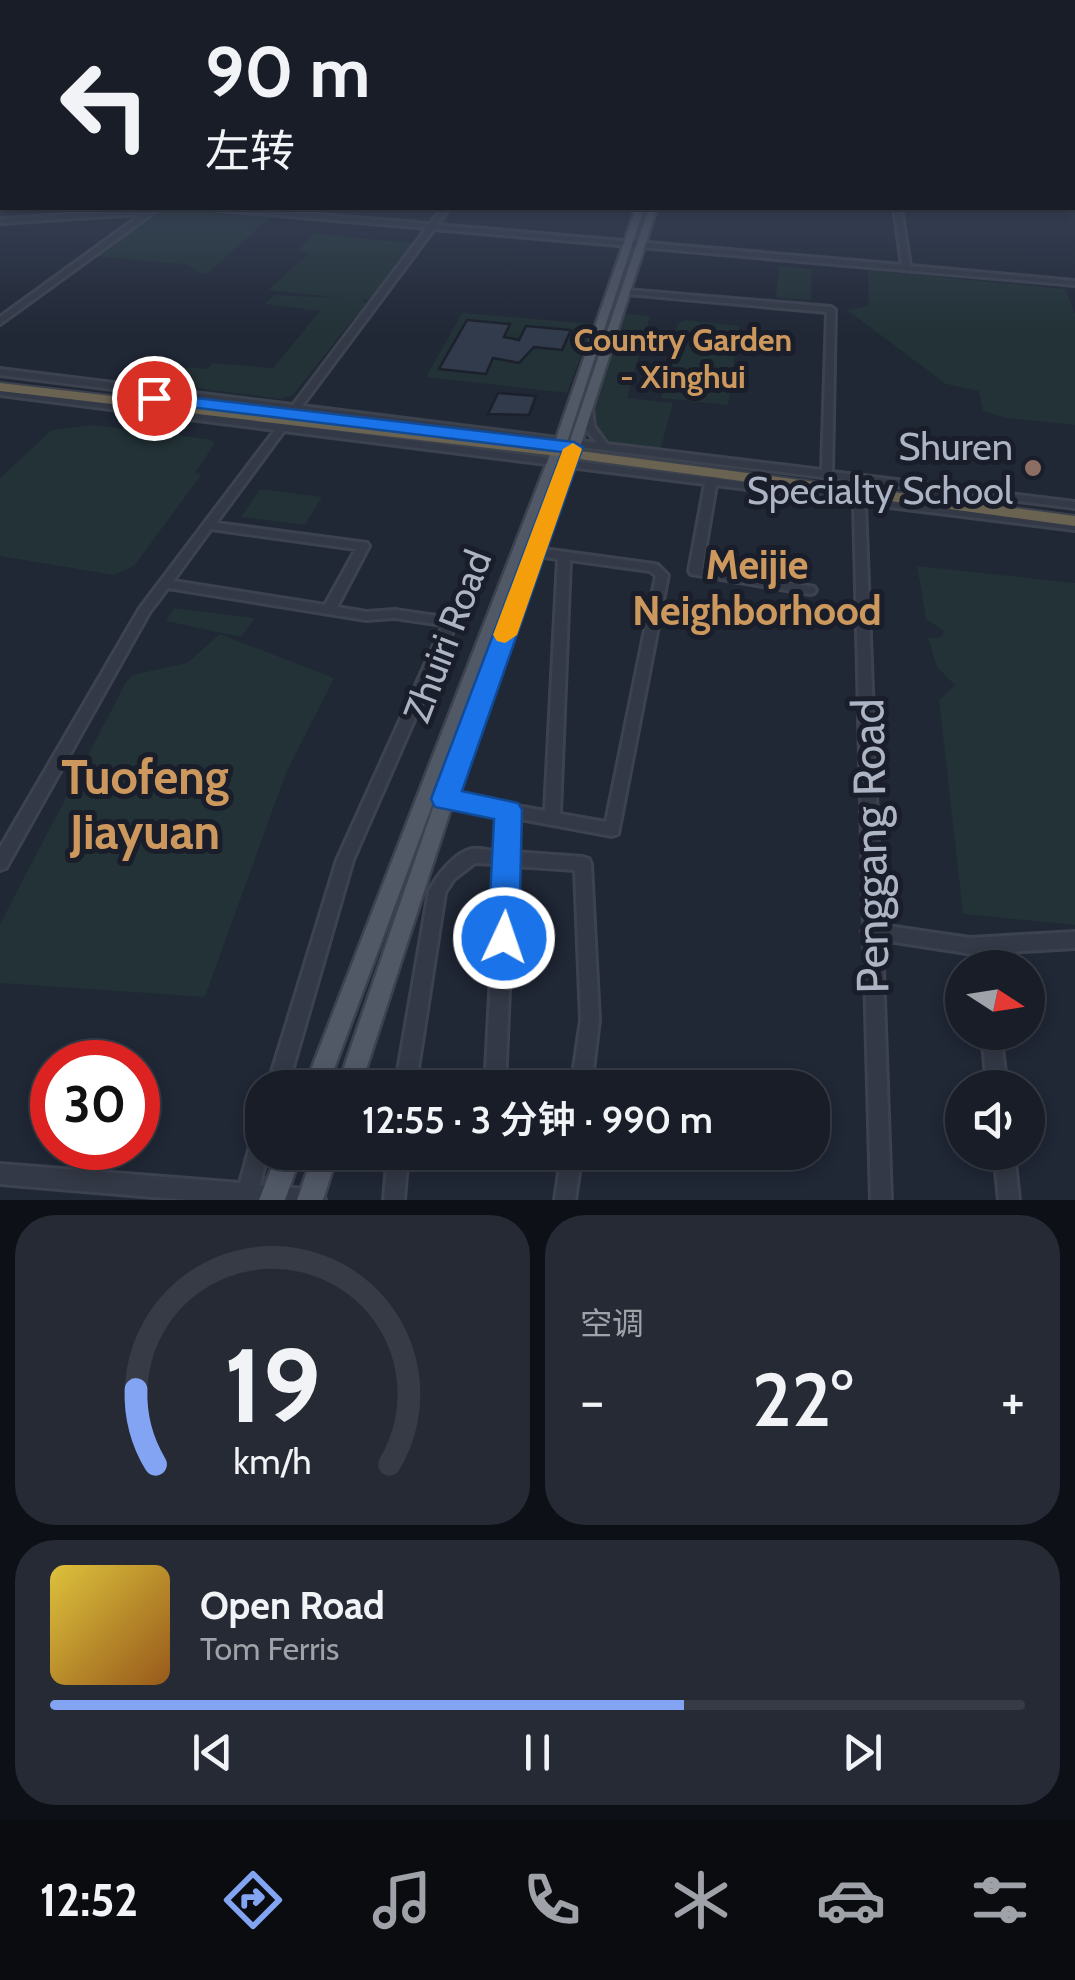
<!DOCTYPE html>
<html lang="zh">
<meta charset="utf-8">
<style>
body{margin:0;font-family:Cabin,"Noto Sans SC",sans-serif;background:#252a34;color:#f1f3f6;height:100vh;display:flex;flex-direction:column;font-size:38px;white-space:nowrap}
*{box-sizing:border-box;margin:0}
p{font-size:32px;color:#9fa2a8}
.icon{flex:none;width:55px;height:55px;fill:none;stroke:currentColor;stroke-width:2;stroke-linecap:round;stroke-linejoin:round}
.map{position:relative;height:1200px;overflow:hidden}
.drawer{display:flex;flex-direction:column;gap:15px;padding:15px;background:#0d1016;flex:1}
.drawer>*{flex:none}
.hud{position:absolute;left:0px;top:0px;width:1075px;height:210px;box-shadow:0 5px 15px #0003,0 0 0 2px #363b45;background:#181d28;color:#f1f3f6;overflow:hidden}
.needle{width:65px;rotate:102deg}
.tools{position:absolute;left:945px;top:950px;display:grid;gap:20px}
.tools a{display:grid;place-items:center;width:100px;height:100px;border-radius:50%;background:#181d28;box-shadow:0 5px 15px #0003,0 0 0 2px #363b45;font-size:50px}
.speed{position:absolute;left:30px;top:1040px;display:flex;gap:20px;font-size:50px;font-weight:700;text-align:center}
.speed>*{display:grid;place-content:center;width:130px;height:130px;border-radius:50%;background:#181d28;box-shadow:0 5px 15px #0003,0 0 0 2px #363b45;line-height:1}
.speed .limit{border:15px solid #d22;background:#fff;color:#111}
.pin{position:absolute;display:grid;place-items:center;width:85px;height:85px;color:#fff;margin:-42px;border:5px solid #fff;border-radius:50%;box-shadow:0 2px 10px #0007}
.me{position:absolute;width:110px;margin:-55px;rotate:3deg;stroke-linejoin:round;filter:drop-shadow(0 0 8px #0008)}
.turn{display:flex;align-items:center;gap:35px;height:210px;padding:0 40px;font-size:45px}
.turn .icon{width:130px;height:130px;stroke-width:2.5}
.turn b{display:block;font-size:70px;line-height:85px}
.big{font-size:75px;font-weight:600;line-height:1.1}
.drawer .tile{flex:1;display:flex;flex-direction:column;justify-content:center;gap:15px;min-width:0;padding:0 35px;border-radius:40px;background:#252a34}
.drawer .dial{align-items:center;gap:0}
.dial svg{height:260px;overflow:visible;fill:none;stroke:#363b45;stroke-width:7;stroke-linecap:round;text-anchor:middle}
.dial text{fill:#f1f3f6;stroke:none}
.song{display:flex;align-items:center;gap:30px}
.cover{width:120px;height:120px;border-radius:15px;background:linear-gradient(135deg,hsl(50 70% 55%),hsl(30 70% 35%))}
.played{height:10px;border-radius:5px;background:linear-gradient(90deg,#82a4f2 65%,#363b45 65%)}
.keys{display:flex;justify-content:space-around;direction:ltr}
.heat{display:flex;justify-content:space-between;align-items:center;font-size:55px;direction:ltr}
.drawer .tiles{flex:1;display:grid;gap:15px;grid-template-columns:1fr 1fr}
.tile:last-child{grid-column:span 2}
.trip{position:absolute;left:245px;top:1070px;width:585px;height:100px;border-radius:40px;background:#181d28;box-shadow:0 5px 15px #0003,0 0 0 2px #363b45;font-weight:600;line-height:100px;text-align:center}
.tab-bar{display:flex;height:160px;justify-content:space-around;align-items:center;background:#0a0c10;color:#9fa2a8}
.tab-bar .icon{width:70px;height:70px}
.tab-bar .selected{color:#82a4f2}
.tab-bar b{font-size:45px;color:#f1f3f6}
.map>svg:first-child{display:block}
.green{fill:#223236}
.building{fill:#323b4c;stroke:#1b202c;stroke-width:2.5}
.lines{fill:none;stroke-linecap:round;stroke-linejoin:round}
.minor-casing{stroke:#3d424f;stroke-width:6}
.major-casing{stroke:#3d424f;stroke-width:5}
.highway-casing{stroke:#3b414d;stroke-width:4}
.minor{fill:#333946;fill-rule:evenodd}
.major{fill:#515866;fill-rule:evenodd}
.highway{fill:#6b6351;fill-rule:evenodd}
.route{fill:#1a73e8;stroke:#114b97;stroke-width:2.5}
.slow{fill:#f59e0b}
.education-dot{fill:#8d6e63;stroke:#191e2a;stroke-width:4}
.labels{text-anchor:middle;dominant-baseline:central;stroke-width:10;stroke-linejoin:round;paint-order:stroke}
.far-neighbourhood-label{font-size:32px;font-weight:bold;fill:#cd985d;stroke:#191e2a}
.poi-label{font-size:38px;fill:#adb4c3;stroke:#191e2a;text-anchor:end}
.street-label{font-size:38px;fill:#adb4c3;stroke:#191e2a}
.neighbourhood-label{font-size:40px;font-weight:bold;fill:#cd985d;stroke:#191e2a}
.near-street-label{font-size:45px;fill:#adb4c3;stroke:#191e2a}
.near-neighbourhood-label{font-size:48px;font-weight:bold;fill:#cd985d;stroke:#191e2a}
</style>
<div class="map">
<svg width="1075" height="1200" viewBox="0 0 1075 1200">
<rect width="100%" height="100%" fill="#202735"/>
<!-- green -->
<g class="green">
<polygon points="160,210 271,217 208,273 198,273 189,265 94,256"/>
<polygon points="315,234 419,244 376,301 361,299 366,303 293,395 281,399 171,385 188,367 207,369 213,363 273,368 320,311 265,304 274,295 341,298 268,290 309,253 298,251"/>
<polygon points="779,266 811,269 811,300 776,297"/>
<polygon points="868,270 1065,289 1075,314 1075,425 1006,418 983,411 979,391 946,384 847,310 869,306"/>
<polygon points="462,313 593,324 567,393 426,377"/>
<path d="M620 313 650 316 627 398 673 403 660 451C644 449 620 451 605 444 568 429 611 339 620 313Z"/>
<polygon points="687,320 739,326 728,405 661,398 678,323"/>
<polygon points="93,425 208,439 215,443 195,473 202,474 134,566 114,575 0,556 0,478 52,430"/>
<polygon points="260,489 322,497 305,525 241,517"/>
<polygon points="917,566 1075,583 1075,925 963,914 939,700 955,685 937,667 928,638 941,637 944,631 926,619"/>
<polygon points="174,608 255,618 241,637 166,621"/>
<polygon points="220,634 334,678 286,773 205,997 0,983 0,924 126,682 132,675 187,663"/>
</g>
<!-- building -->
<g class="building">
<polygon points="467,320 510,324 504,337 519,340 526,326 571,330 562,350 534,347 519,363 493,358 486,374 439,369"/>
<polygon points="498,393 536,396 529,415 488,414"/>
</g>
<g class="lines">
<!-- minor casing -->
<g class="minor-casing">
<g id="minor">
<polygon points="0,189 2,189 2,193 0,194"/>
<polygon points="152,208 160,208 0,324 0,317 142,214 0,223 0,219 149,210"/>
<path d="M215 208H237L430 224 443 208H449L437 225 902 265 894 208H901L910 266 1075 281V285L434 229 302 406 597 443 584 427 582 408 587 405 592 408 594 426 607 444 822 470 827 312 627 294 623 292 627 290 831 307 835 310 832 472 1075 502V508L831 478 827 479 822 477 298 412 288 425 707 478 712 475 716 476 717 479 854 496 855 492H863L865 497 1075 524V530L865 504 881 925 970 938 1075 932V948L991 953 993 968H975L973 954 882 940 891 1200H871L864 935 862 931 864 928 854 503 716 485 702 568 814 587 816 590 814 593 810 594 691 574 689 571 705 484 284 431 216 523 367 543 369 546 337 607 366 612 395 610 451 618 457 622 353 860 287 1088H267L337 860 443 625 395 618 366 620 168 588 149 613 6 868 0 870V848L140 608 275 430 0 395V389L279 424 289 411 0 375V369L293 405 427 228 219 210ZM211 529 356 549 325 605 173 581Z"/>
<path d="M536 548 654 564 658 565 668 575 618 834 612 836 515 818 514 852 583 857 589 859 591 864 599 1020 591 1088H571L581 1020 575 870 514 866 505 1088H485L497 864 475 863 454 879 445 893 415 1088H395L429 891C437 876 454 853 472 849 479 848 490 851 498 851L500 815 440 803 437 799 440 795 445 793 545 811 558 559 532 555 530 552ZM570 560 650 571 656 576 606 822 560 814Z"/>
<polygon points="982,1032 1000,1032 1007,1088 987,1088"/>
<polygon points="262,1129 262,1152 268,1152 260,1185 315,1190 322,1193 325,1200 189,1200 0,1184 0,1164 240,1183 252,1139 255,1132"/>
<polygon points="388,1152 408,1152 404,1200 384,1200"/>
<polygon points="562,1152 582,1152 575,1200 555,1200"/>
<polygon points="994,1152 1014,1152 1019,1200 999,1200"/>
</g>
</g>
<!-- major casing -->
<g class="major-casing">
<g id="major">
<polygon points="636,208 644,208 568,439 327,1088 304,1088 556,439"/>
<polygon points="649,208 657,208 582,441 454,799 360,1088 337,1088 436,799 570,441"/>
<polygon points="278,1152 302,1152 285,1200 259,1200"/>
<polygon points="314,1152 338,1152 323,1200 297,1200"/>
</g>
</g>
<!-- highway casing -->
<g class="highway-casing">
<g id="highway">
<polygon points="2,169 2,175 0,176 0,170"/>
<polygon points="0,383 557,448 1075,516 1075,526 557,456 0,391"/>
</g>
</g>
<!-- minor -->
<use href="#minor" class="minor"/>
<!-- major -->
<use href="#major" class="major"/>
<!-- highway -->
<use href="#highway" class="highway"/>
</g>
<!-- sky -->
<linearGradient id="sky" x2="0" y2="1"><stop stop-color="#12151d"/><stop offset="0.5" stop-color="#3c475c"/><stop offset="1" stop-color="#3c475c" stop-opacity="0"/></linearGradient>
<rect width="1075" height="336" fill="url(#sky)"/>
<!-- route -->
<polygon class="route" points="154,393 574,442 583,447 462,791 518,803 522,810 519,938 515,948 504,952 493,948 488,938 494,819 435,807 431,799 562,452 148,402 145,398"/>
<!-- slow -->
<polygon class="slow" points="573,443 582,449 517,635 505,643 497,641 493,635 563,449"/>
<!-- markers -->
<circle class="education-dot" cx="1033" cy="468" r="10"/>
<g class="labels">
<!-- far-neighbourhood labels -->
<g class="far-neighbourhood-label">
<text x="683" y="339">Country Garden<tspan x="683" dy="37">- Xinghui</tspan></text>
</g>
<!-- poi labels -->
<g class="poi-label">
<text x="1013" y="446">Shuren<tspan x="1013" dy="44">Specialty School</tspan></text>
</g>
<!-- street labels -->
<g class="street-label">
<text transform="translate(447 636) rotate(-69)">Zhuiri Road</text>
</g>
<!-- neighbourhood labels -->
<g class="neighbourhood-label">
<text x="757" y="564">Meijie<tspan x="757" dy="46">Neighborhood</tspan></text>
</g>
<!-- near-street labels -->
<g class="near-street-label">
<text transform="translate(870 846) rotate(-91)">Penggang Road</text>
</g>
<!-- near-neighbourhood labels -->
<g class="near-neighbourhood-label">
<text x="145" y="777">Tuofeng<tspan x="145" dy="55">Jiayuan</tspan></text>
</g>
</g>
</svg>
<div class="tools">
<a><svg class="needle" viewBox="-14 -14 28 28"><path d="M0-13l5 13h-10z" fill="#e53935"/><path d="M0 13l5-13h-10z" fill="#9fa2a8"/></svg></a>
<a><svg class="icon" aria-label="sound" viewBox="0 0 24 24"><path d="M4 9h4l5-4v14l-5-4H4zM17 9q2 3 0 6"/></svg></a>
</div>
<div class="speed"><div class="limit">30</div></div>
<div class="pin" style="left:154px;top:398px;background:#d93025"><svg class="icon" aria-label="arrive" viewBox="0 0 24 24"><path d="M6 21V4h12l-3 4 3 4H6"/></svg></div>
<svg class="me" style="left:504px;top:938px" viewBox="-20 -20 40 40"><circle r="17" fill="#1a73e8" stroke="#fff" stroke-width="3"/><path d="M0-11L8 9 0 5-8 9z" fill="#fff"/></svg>
<div class="trip">12:55 · 3 分钟 · 990 m</div>
<div class="hud">
<div class="turn"><svg class="icon" aria-label="left" viewBox="0 0 24 24"><path d="M17 20v-9H6M10 6l-5 5 5 5"/></svg><div><b>90 m</b>左转</div></div>
</div>
</div>
<section class="drawer">
<div class="tiles">
<div class="tile dial"><svg viewBox="0 0 100 80">
<path d="M14 69A42 42 0 1 1 86 69"/>
<path d="M14 69A42 42 0 0 1 8 46" stroke="#82a4f2"/>
<text x="50" y="56" font-size="32" font-weight="700">19</text>
<text x="50" y="72" font-size="11">km/h</text>
</svg></div>
<div class="tile"><p>空调</p>
<div class="heat"><a>−</a><b class="big">22°</b><a>+</a></div>
</div>
<div class="tile">
<div class="song"><i class="cover"></i><div><b>Open Road</b><p>Tom Ferris</p></div></div>
<div class="played"></div>
<div class="keys"><svg class="icon" aria-label="previous" viewBox="0 0 24 24"><path d="M18 5L8 12l10 7zM5 5v14"/></svg><svg class="icon" aria-label="pause" viewBox="0 0 24 24"><path d="M8 5v14M16 5v14"/></svg><svg class="icon" aria-label="next" viewBox="0 0 24 24"><path d="M6 5l10 7-10 7zM19 5v14"/></svg></div>
</div>
</div>
</section>
<nav class="tab-bar">
<b>12:52</b>
<svg class="icon selected" aria-label="directions" viewBox="0 0 24 24"><path d="M12 3l9 9-9 9-9-9zM9 14v-3h6M13 9l2 2-2 2"/></svg>
<svg class="icon" aria-label="music" viewBox="0 0 24 24"><path d="M9 18V5l10-2v13"/><circle cx="6" cy="18" r="3"/><circle cx="16" cy="16" r="3"/></svg>
<svg class="icon" aria-label="phone" viewBox="0 0 24 24"><path d="M5 4h4l2 5-3 2q2 4 5 5l2-3 5 2v4C11 20 4 13 5 4z"/></svg>
<svg class="icon" aria-label="climate" viewBox="0 0 24 24"><path d="M12 3v18M4 7l16 10M4 17L20 7"/></svg>
<svg class="icon" aria-label="car" viewBox="0 0 24 24"><path d="M5 17H2v-5l4-1 3-4h7l3 4 3 1v5h-3M9 17h6M6 11h13"/><circle cx="7" cy="17" r="2"/><circle cx="17" cy="17" r="2"/></svg>
<svg class="icon" aria-label="filters" viewBox="0 0 24 24"><path d="M4 7h16M4 17h16"/><circle cx="9" cy="7" r="2"/><circle cx="15" cy="17" r="2"/></svg>
</nav>
